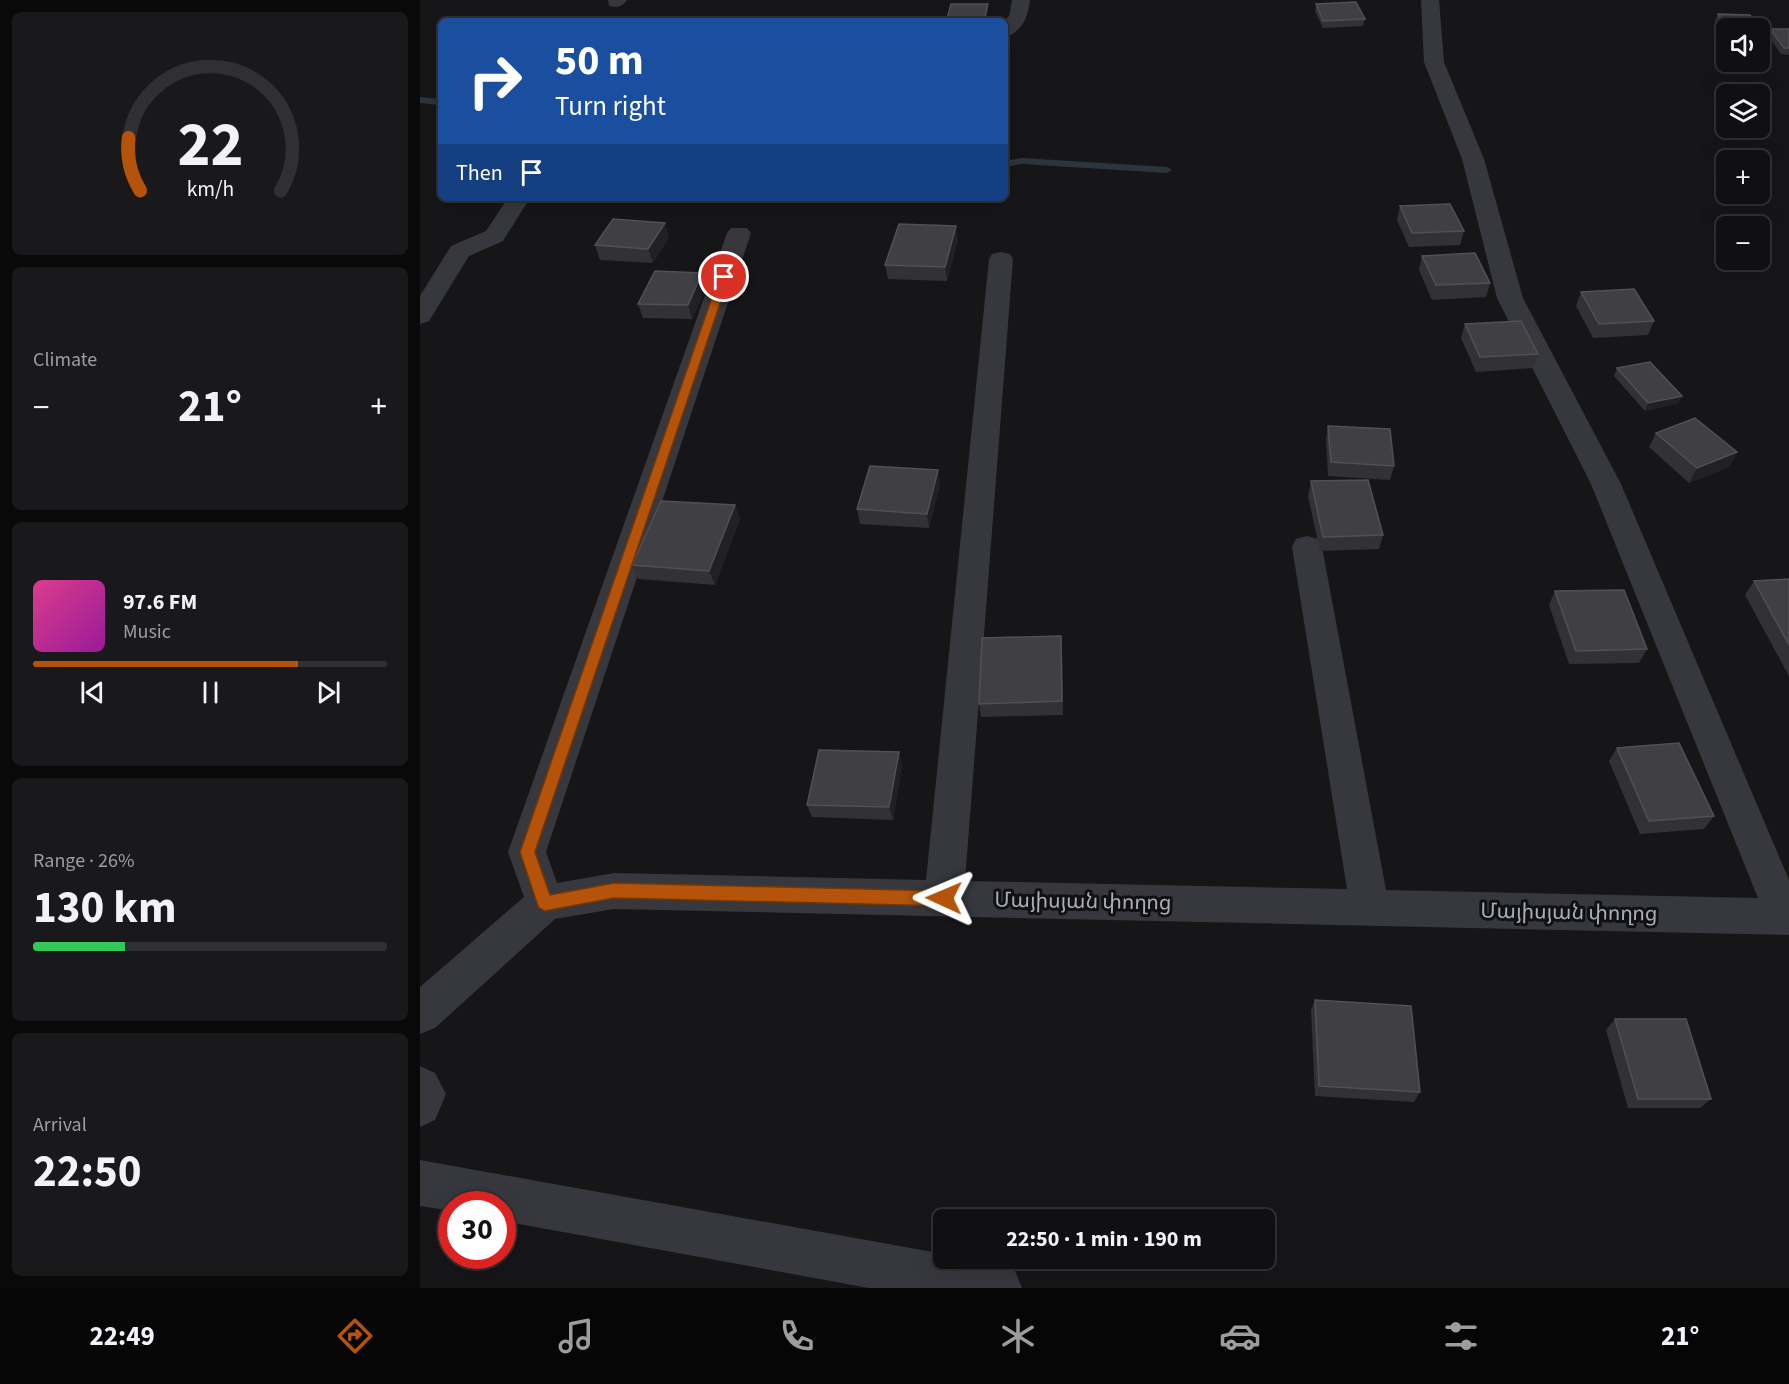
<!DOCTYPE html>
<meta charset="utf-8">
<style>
body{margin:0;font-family:"Source Sans 3","Noto Sans Armenian",sans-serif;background:#19191b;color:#f1f3f6;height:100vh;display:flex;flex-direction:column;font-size:22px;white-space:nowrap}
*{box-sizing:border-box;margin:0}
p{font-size:20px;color:#9c9d9f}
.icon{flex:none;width:33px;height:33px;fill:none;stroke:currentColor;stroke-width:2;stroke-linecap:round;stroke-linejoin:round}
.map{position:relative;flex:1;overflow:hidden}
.panel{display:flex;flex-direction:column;gap:12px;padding:12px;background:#09090a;width:420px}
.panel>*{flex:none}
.hud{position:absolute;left:18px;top:18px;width:570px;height:183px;border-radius:9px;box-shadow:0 6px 24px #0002,0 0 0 2px #303032;background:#1a4fa0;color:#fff;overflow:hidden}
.tools{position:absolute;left:1296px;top:18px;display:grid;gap:12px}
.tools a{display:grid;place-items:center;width:54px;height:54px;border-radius:9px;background:#101012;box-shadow:0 6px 24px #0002,0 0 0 2px #303032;font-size:30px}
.speed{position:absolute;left:18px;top:1191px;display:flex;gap:12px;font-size:30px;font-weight:700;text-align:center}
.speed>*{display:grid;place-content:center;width:78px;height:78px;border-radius:50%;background:#101012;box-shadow:0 6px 24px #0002,0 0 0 2px #303032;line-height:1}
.speed .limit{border:9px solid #d22;background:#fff;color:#111}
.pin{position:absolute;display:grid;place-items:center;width:51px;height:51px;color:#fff;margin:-26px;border:3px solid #fff;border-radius:50%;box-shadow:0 2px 6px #0007}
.me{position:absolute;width:66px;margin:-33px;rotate:271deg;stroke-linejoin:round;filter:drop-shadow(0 0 4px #0008)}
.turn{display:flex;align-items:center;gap:21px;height:126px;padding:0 18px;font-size:27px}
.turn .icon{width:78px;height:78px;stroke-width:2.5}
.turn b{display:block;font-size:42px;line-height:51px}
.then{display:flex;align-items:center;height:57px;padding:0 18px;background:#0003;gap:12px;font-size:22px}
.big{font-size:45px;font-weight:700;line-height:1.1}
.panel .card{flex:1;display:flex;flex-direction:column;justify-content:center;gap:9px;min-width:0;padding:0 21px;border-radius:9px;background:#19191b}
.panel .dial{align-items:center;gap:0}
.dial svg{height:156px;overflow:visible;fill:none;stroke:#303032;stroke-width:7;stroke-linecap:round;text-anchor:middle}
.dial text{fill:#f1f3f6;stroke:none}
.song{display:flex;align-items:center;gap:18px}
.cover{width:72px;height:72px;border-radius:9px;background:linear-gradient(135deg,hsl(330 70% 55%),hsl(300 70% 35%))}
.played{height:6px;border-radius:3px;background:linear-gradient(90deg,#b45309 75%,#303032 75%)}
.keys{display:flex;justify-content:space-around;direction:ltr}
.heat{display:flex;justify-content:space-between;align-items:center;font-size:33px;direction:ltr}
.charge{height:9px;border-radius:4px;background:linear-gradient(90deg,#34c759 26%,#303032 0)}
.trip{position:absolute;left:513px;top:1209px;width:342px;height:60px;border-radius:9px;background:#101012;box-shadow:0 6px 24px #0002,0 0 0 2px #303032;font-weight:700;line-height:60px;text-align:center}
.tabs{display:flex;height:96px;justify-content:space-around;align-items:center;background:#060607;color:#9c9d9f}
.tabs .icon{width:42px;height:42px}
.tabs .active{color:#b45309}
.tabs b{font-size:27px;color:#f1f3f6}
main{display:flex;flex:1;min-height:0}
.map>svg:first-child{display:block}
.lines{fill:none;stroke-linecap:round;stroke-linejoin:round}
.stream{fill:#2c353c;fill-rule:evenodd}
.minor{fill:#37383d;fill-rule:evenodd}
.wall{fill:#323236}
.shaded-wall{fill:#212124}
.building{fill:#3f3f44;stroke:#4f5156;stroke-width:1.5}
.route{fill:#b45309;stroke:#753606;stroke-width:1.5}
.labels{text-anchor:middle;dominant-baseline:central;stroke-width:6;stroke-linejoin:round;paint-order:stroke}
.street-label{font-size:21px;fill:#a8adb8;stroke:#111113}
</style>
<main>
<section class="panel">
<div class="card dial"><svg viewBox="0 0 100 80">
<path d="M14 69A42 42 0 1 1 86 69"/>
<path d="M14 69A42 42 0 0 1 8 42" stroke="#b45309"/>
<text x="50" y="56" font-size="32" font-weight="700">22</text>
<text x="50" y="72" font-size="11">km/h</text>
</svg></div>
<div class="card"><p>Climate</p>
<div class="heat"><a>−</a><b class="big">21°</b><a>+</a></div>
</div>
<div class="card">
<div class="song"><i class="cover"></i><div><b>97.6 FM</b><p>Music</p></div></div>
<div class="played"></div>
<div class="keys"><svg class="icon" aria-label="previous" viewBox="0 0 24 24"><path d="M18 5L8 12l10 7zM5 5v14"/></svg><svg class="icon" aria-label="pause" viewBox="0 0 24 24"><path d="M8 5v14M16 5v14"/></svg><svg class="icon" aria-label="next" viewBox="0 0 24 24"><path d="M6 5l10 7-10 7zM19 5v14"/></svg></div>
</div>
<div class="card"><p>Range · 26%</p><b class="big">130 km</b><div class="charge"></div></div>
<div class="card"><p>Arrival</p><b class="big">22:50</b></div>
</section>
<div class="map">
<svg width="1369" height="1288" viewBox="0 0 1369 1288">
<rect width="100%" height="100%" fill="#161618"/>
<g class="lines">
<!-- stream -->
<g class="stream">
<polygon points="0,97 21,99 21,105 0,103"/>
<polygon points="602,158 747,167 752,170 747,173 602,164 585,167 585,161"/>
</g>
<!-- minor -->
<g class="minor">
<path d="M188 0H207C202 7 198 8 189 6Z"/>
<path d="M592 0H610C608 16 603 32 585 37L584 21 589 16Z"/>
<polygon points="1001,0 1019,0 1024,62 1064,159 1103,298 1201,484 1369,880 1369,935 194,909 135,919 15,1028 0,1034 0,987 104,897 88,852 307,233 311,228 327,228 331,233 126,852 137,883 194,873 506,880 569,259 572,254 581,252 590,254 593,259 545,881 927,889 872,547 876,539 887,536 898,539 902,547 966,890 1338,898 1171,484 1077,298 1042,159 1004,62"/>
<polygon points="88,198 110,198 83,241 49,256 9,321 0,324 0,296 31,246 66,231"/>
<polygon points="0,1066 15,1073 26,1094 15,1120 0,1127"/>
<path d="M0 1160 524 1254V1258C549 1258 571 1262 595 1271L602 1288H449L82 1221V1204H32V1211L0 1206Z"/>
</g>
</g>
<!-- wall -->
<g class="wall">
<polygon points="896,4 945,19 943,26 903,28 895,11"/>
<polygon points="568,11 566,21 527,21 527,19"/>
<polygon points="1298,14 1306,28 1306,39 1295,21"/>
<polygon points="1350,29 1369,29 1369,55 1361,54 1348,36"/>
<polygon points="980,206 1044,231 1040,245 989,247 977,220"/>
<polygon points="249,237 233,263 180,260 175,245"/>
<polygon points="538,240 527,281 468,279 465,265"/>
<polygon points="1002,256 1070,283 1066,297 1012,300 999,270"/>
<polygon points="282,273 287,287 272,319 223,318 218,304"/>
<polygon points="1161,292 1234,321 1228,335 1173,338 1156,306"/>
<polygon points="1045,324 1118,354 1113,368 1056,372 1041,338"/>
<polygon points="1197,368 1262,396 1258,403 1225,411 1194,376"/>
<polygon points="908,426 974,466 970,480 908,476 906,440"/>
<polygon points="1236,433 1317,452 1309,467 1269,483 1229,447"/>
<polygon points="891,481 963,535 959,549 900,551 888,496"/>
<polygon points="520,484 509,528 440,524 437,509"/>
<polygon points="315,505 320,519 295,585 218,579 212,565"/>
<polygon points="1369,579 1369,676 1325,595 1334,581"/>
<polygon points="1135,591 1227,649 1219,663 1149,664 1129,605"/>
<polygon points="642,650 643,715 561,717 559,704"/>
<polygon points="1197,748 1294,816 1284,829 1220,834 1189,761"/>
<polygon points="482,765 473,820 392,817 387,805"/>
<polygon points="895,1000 1000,1092 994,1102 895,1096 891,1010"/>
<polygon points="1195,1019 1291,1099 1280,1108 1208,1108 1186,1030"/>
</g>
<!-- shaded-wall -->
<g class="shaded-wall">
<polygon points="568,4 568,11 566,21 564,21"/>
<polygon points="245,223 249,237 233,263 228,249"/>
<polygon points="536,226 538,240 527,281 525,267"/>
<polygon points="282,273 287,287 272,319 268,305"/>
<polygon points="1262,396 1258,403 1225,411 1228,403"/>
<polygon points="1317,452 1309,467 1269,483 1277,468"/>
<polygon points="518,470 520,484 509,528 507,514"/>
<polygon points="315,505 320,519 295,585 289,571"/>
<polygon points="479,752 482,765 473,820 469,807"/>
</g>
<!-- building -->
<g class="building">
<polygon points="936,2 945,19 903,21 896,4"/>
<polygon points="531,4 568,4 564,20 527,19"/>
<polygon points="1298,14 1330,15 1339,28 1307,28"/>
<polygon points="1350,29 1369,29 1369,48 1364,48"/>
<polygon points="1030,204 1044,231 992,233 980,206"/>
<polygon points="193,219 245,223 228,249 175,245"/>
<polygon points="479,224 536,226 525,267 465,265"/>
<polygon points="1055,253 1070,283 1016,285 1002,256"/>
<polygon points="235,271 282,273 268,305 218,304"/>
<polygon points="1214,289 1234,321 1179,324 1161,292"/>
<polygon points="1101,321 1118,354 1060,357 1045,324"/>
<polygon points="1230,362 1262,396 1228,403 1197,368"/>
<polygon points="1275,418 1317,452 1277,468 1236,433"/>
<polygon points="908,426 970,429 974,466 911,462"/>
<polygon points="450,466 518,470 507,514 437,509"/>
<polygon points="948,480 963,535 903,537 891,481"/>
<polygon points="241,501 315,505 289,571 212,565"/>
<polygon points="1369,579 1369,645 1334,581"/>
<polygon points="1204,590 1227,649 1156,651 1135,591"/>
<polygon points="641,636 642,701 559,704 562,638"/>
<polygon points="1259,743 1294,816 1229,821 1197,748"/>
<polygon points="399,750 479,752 469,807 387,805"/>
<polygon points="895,1000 991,1006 1000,1092 899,1086"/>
<polygon points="1195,1019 1266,1019 1291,1099 1218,1099"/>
</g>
<!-- route -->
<polygon class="route" points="304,274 309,277 115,852 130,895 194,883 524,891 529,893 532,898 529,903 524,906 194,898 125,911 119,908 117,903 100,852 299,277"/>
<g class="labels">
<!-- street labels -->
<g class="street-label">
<text transform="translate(663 901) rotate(1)">Մայիսյան փողոց</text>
<text transform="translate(1149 912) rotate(1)">Մայիսյան փողոց</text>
</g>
</g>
</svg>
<div class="tools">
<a><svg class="icon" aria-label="sound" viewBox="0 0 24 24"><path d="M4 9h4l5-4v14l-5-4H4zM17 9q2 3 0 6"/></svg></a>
<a><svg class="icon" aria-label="layers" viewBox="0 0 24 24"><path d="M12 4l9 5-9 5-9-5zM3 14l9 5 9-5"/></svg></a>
<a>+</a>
<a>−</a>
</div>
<div class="speed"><div class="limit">30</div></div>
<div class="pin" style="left:304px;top:277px;background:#d93025"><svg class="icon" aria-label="arrive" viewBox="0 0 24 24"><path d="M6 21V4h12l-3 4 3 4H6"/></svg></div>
<svg class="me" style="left:524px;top:898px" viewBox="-20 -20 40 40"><path d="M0-17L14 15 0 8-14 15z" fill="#b45309" stroke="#fff" stroke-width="4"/></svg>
<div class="trip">22:50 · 1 min · 190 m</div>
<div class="hud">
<div class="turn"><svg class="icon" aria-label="right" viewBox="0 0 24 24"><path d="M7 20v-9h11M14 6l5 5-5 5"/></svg><div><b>50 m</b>Turn right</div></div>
<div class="then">Then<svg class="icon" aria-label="arrive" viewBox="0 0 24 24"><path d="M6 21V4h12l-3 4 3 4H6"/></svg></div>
</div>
</div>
</main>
<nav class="tabs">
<b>22:49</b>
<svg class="icon active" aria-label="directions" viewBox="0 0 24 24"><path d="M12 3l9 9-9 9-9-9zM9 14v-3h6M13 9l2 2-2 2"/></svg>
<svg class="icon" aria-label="music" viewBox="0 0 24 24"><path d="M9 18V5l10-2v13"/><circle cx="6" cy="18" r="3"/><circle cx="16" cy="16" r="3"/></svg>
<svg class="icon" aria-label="phone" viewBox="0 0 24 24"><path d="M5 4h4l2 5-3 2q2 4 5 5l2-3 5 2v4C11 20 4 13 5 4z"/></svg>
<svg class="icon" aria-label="climate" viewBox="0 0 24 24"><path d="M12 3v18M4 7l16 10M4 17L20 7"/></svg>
<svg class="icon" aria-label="car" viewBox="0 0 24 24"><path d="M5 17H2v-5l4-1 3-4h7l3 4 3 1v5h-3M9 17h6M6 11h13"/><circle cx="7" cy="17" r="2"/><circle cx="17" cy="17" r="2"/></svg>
<svg class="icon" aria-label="filters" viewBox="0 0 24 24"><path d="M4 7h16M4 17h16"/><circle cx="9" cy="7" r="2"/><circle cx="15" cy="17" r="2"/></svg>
<b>21°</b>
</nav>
